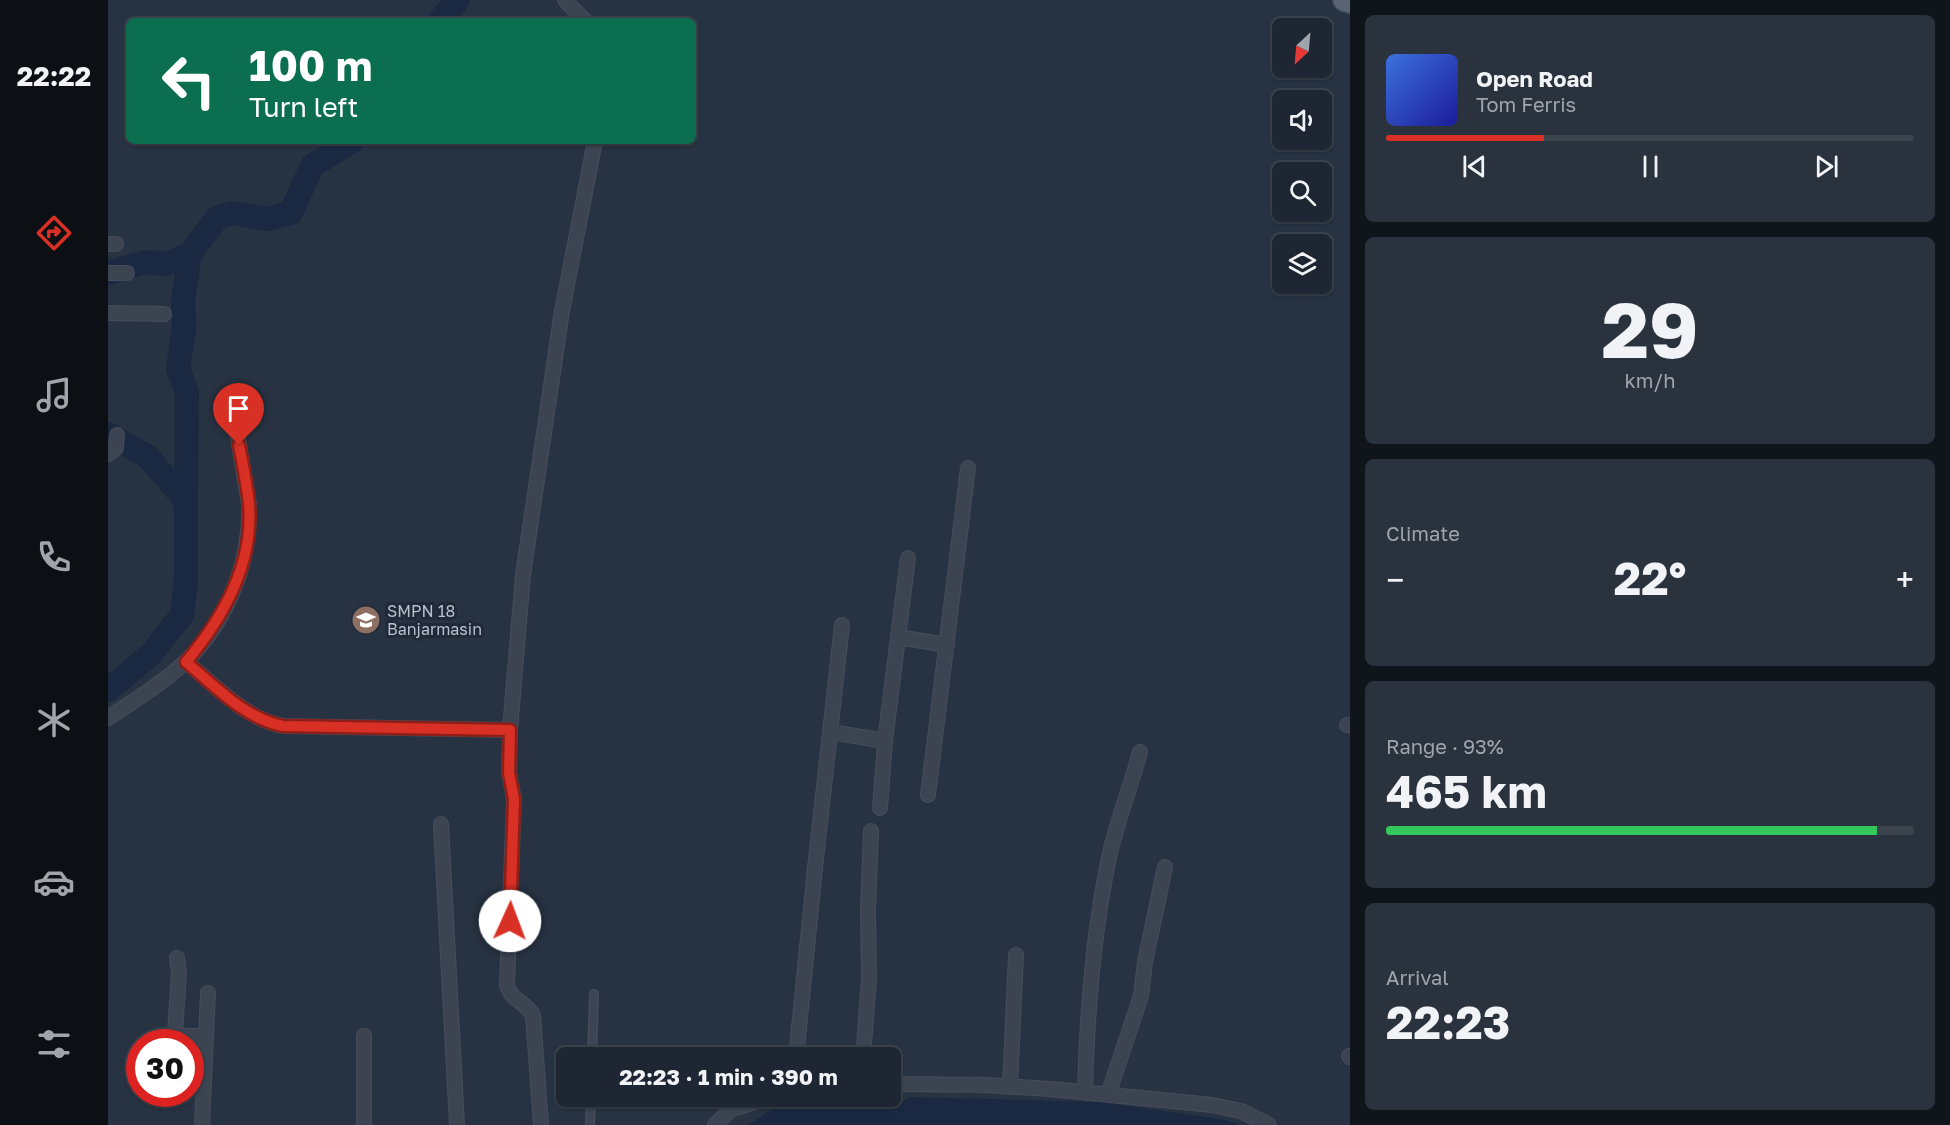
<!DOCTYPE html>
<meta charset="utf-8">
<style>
body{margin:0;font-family:"Golos Text",sans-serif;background:#2a323e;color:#f1f3f6;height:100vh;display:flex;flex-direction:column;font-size:22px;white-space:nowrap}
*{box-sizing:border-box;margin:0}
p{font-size:20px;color:#a0a5ac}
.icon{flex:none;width:33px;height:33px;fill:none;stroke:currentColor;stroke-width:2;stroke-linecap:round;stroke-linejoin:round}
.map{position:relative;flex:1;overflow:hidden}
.details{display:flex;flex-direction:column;gap:15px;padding:15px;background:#10151c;width:600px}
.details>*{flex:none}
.guide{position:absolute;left:18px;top:18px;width:570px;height:126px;border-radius:9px;box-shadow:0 2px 4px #0004,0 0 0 2px #3b434d;background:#0b6e4f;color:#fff;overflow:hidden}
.needle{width:39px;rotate:206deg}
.tools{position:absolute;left:1164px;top:18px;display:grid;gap:12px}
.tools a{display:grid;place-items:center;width:60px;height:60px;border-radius:9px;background:#1d2632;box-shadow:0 2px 4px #0004,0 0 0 2px #3b434d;font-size:30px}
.speed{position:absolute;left:18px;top:1029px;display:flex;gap:12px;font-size:30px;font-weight:700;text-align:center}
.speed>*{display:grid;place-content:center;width:78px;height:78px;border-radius:50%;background:#1d2632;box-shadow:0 2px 4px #0004,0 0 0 2px #3b434d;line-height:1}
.speed .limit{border:9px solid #d22;background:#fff;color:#111}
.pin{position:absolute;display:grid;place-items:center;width:51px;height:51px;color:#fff;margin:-62px -26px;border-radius:50% 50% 50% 0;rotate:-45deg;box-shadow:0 0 6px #0007}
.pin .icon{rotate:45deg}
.me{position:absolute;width:66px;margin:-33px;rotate:2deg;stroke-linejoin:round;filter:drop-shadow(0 0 4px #0008)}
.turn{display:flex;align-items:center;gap:21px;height:126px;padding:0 24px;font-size:27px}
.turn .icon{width:78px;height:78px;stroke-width:2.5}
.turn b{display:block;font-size:42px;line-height:51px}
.big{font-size:45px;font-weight:700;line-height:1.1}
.details .card{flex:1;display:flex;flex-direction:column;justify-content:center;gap:9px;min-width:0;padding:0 21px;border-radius:9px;background:#2a323e}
.details .dial{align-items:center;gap:0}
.dial b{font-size:78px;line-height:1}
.song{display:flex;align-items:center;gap:18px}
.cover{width:72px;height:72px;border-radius:9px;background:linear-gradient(135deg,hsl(220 70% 55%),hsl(240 70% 35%))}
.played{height:6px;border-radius:3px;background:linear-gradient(90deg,#d93025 30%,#3b434d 30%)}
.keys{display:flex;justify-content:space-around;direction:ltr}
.heat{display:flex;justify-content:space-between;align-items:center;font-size:33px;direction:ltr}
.charge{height:9px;border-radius:4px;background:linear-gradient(90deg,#34c759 93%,#3b434d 0)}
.trip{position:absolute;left:448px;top:1047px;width:345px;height:60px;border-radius:9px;background:#1d2632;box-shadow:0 2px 4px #0004,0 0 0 2px #3b434d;font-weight:700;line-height:60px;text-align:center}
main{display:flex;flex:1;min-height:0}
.menu{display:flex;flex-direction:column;width:108px;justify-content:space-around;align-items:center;background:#0c0f14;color:#a0a5ac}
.menu .icon{width:42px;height:42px}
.menu .current{color:#d93025}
.menu b{font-size:27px;color:#f1f3f6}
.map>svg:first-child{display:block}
.water{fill:#1a2841}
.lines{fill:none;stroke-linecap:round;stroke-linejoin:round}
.river{stroke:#1a2841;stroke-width:24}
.service-casing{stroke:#454d5b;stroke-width:10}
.minor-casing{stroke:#454d5b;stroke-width:16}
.primary-casing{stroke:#454d5b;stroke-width:24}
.service{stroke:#3c4452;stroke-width:7}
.minor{stroke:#3c4452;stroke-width:14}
.primary{stroke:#5a6372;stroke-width:21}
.route-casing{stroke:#8d1f18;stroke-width:15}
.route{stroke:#d93025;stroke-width:10}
.labels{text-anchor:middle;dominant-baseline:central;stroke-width:6;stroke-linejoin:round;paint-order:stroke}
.poi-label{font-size:16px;fill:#b9bfcc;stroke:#202937;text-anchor:start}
</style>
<main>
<nav class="menu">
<b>22:22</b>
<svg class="icon current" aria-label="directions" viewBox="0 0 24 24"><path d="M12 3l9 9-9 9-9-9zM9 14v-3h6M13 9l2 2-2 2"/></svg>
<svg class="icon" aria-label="music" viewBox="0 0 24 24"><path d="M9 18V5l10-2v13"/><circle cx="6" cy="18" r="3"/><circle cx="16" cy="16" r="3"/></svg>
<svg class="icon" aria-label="phone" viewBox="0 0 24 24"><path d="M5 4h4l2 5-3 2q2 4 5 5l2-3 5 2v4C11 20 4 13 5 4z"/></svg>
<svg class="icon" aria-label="climate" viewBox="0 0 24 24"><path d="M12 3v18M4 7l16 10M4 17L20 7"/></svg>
<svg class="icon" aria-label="car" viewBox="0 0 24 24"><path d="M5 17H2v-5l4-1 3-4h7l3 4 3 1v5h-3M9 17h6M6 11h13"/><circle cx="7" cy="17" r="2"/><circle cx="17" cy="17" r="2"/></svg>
<svg class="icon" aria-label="filters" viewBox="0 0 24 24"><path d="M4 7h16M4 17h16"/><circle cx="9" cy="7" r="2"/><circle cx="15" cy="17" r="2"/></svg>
</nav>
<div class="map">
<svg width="1242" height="1125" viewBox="0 0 1242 1125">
<rect width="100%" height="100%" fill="#273242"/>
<!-- water -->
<polygon class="water" points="702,1097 757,1097 770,1106 793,1104 801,1097 991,1102 1119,1120 1131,1125 641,1125 671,1104"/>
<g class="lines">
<!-- river -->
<g class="river">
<polyline points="331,21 350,0"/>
<polyline points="0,273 38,262 58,264 82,254"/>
<polyline points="0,434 40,457 78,501 78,580 74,615 43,654 0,690"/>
<polyline points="78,501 79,392 70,369 76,328 75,301 82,254 110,217 124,213 158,219 183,213 204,166 244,141"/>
</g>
<!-- service casing -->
<g class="service-casing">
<g id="service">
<polyline points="484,1058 486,994"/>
<polyline points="482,1125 483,1096"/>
</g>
</g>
<!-- minor casing -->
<g class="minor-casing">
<g id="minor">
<polyline points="457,0 477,21"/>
<polyline points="0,244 8,244"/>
<polyline points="0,273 19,273"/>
<polyline points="0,313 56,314"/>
<polyline points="0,454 8,448 9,435"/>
<polyline points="790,637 839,645"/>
<path d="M78 662C108 686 136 718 175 726L402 730"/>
<path d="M0 718C26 701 56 682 78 661 120 621 143 561 141 504L128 426"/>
<polyline points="1239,725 1242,726"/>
<polyline points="723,732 777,741"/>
<polyline points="820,795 860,468"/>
<polyline points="772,808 777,741 800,558"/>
<polyline points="333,824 349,1125"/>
<polyline points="69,958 71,973 67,1033 71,1036 97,1036"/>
<polyline points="256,1036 256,1125"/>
<polyline points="1241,1056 1242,1057"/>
<polyline points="688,1058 707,868 734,625"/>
<polyline points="755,1058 761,979 760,910 763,831"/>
<polyline points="783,1084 879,1085 942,1089 1104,1105 1133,1111 1161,1125"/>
<polyline points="902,1087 908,955"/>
<path d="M977 1093C979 1013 985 931 1002 853 1010 819 1023 786 1032 752"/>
<polyline points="1000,1095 1033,996 1037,962 1057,867"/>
<polyline points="94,1125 100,993"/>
<path d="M433 1125 425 1015C417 1001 404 1002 399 985L406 799 401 773 402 730 415 575 454 311 487 141"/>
<polyline points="607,1125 622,1110 666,1096"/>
</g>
</g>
<!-- primary casing -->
<g class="primary-casing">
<polyline id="primary" points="1236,0 1242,2"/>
</g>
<!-- service -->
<use href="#service" class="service"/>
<!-- minor -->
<use href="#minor" class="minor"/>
<!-- primary -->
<use href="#primary" class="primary"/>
</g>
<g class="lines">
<!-- route casing -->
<g class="route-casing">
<path id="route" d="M131 445C135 465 139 484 141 504 146 564 115 618 78 662 108 687 136 718 175 726L402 730 401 773 406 799 402 921"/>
</g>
<!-- route -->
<use href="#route" class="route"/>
</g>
<!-- icons -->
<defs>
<g id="school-disc" transform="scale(1.5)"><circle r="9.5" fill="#8d6e63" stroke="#202937"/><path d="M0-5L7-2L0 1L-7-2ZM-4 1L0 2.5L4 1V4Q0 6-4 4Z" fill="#fff"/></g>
</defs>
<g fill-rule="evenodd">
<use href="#school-disc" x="258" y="620"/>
</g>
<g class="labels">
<!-- poi labels -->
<g class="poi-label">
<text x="279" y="611">SMPN 18<tspan x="279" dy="18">Banjarmasin</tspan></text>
</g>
</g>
</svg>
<div class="tools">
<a><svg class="needle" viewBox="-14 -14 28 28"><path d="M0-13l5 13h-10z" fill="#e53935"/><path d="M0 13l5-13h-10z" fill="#a0a5ac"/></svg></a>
<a><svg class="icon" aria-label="sound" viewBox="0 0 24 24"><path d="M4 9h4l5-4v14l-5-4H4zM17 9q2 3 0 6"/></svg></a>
<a><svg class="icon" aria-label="search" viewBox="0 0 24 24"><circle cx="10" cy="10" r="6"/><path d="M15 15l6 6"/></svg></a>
<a><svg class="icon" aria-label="layers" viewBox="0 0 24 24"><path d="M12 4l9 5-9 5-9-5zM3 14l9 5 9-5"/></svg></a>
</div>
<div class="speed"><div class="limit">30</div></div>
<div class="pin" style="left:131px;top:445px;background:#d93025"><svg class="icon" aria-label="arrive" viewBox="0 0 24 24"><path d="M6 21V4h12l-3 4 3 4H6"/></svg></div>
<svg class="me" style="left:402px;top:921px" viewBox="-20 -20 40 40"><circle r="19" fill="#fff"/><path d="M0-13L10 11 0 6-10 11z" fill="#d93025"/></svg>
<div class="trip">22:23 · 1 min · 390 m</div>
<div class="guide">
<div class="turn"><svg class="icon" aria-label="left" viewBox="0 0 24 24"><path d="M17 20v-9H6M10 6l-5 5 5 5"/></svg><div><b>100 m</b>Turn left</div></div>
</div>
</div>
<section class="details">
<div class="card">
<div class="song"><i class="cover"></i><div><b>Open Road</b><p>Tom Ferris</p></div></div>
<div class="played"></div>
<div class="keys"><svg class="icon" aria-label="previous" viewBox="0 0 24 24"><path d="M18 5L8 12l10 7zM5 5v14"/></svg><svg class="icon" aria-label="pause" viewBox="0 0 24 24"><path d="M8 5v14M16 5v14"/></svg><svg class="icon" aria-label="next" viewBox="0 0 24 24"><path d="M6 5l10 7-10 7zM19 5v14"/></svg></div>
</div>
<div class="card dial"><b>29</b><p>km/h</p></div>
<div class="card"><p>Climate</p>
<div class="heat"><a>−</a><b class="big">22°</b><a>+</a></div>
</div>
<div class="card"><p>Range · 93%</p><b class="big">465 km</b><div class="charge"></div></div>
<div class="card"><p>Arrival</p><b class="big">22:23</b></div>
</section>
</main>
